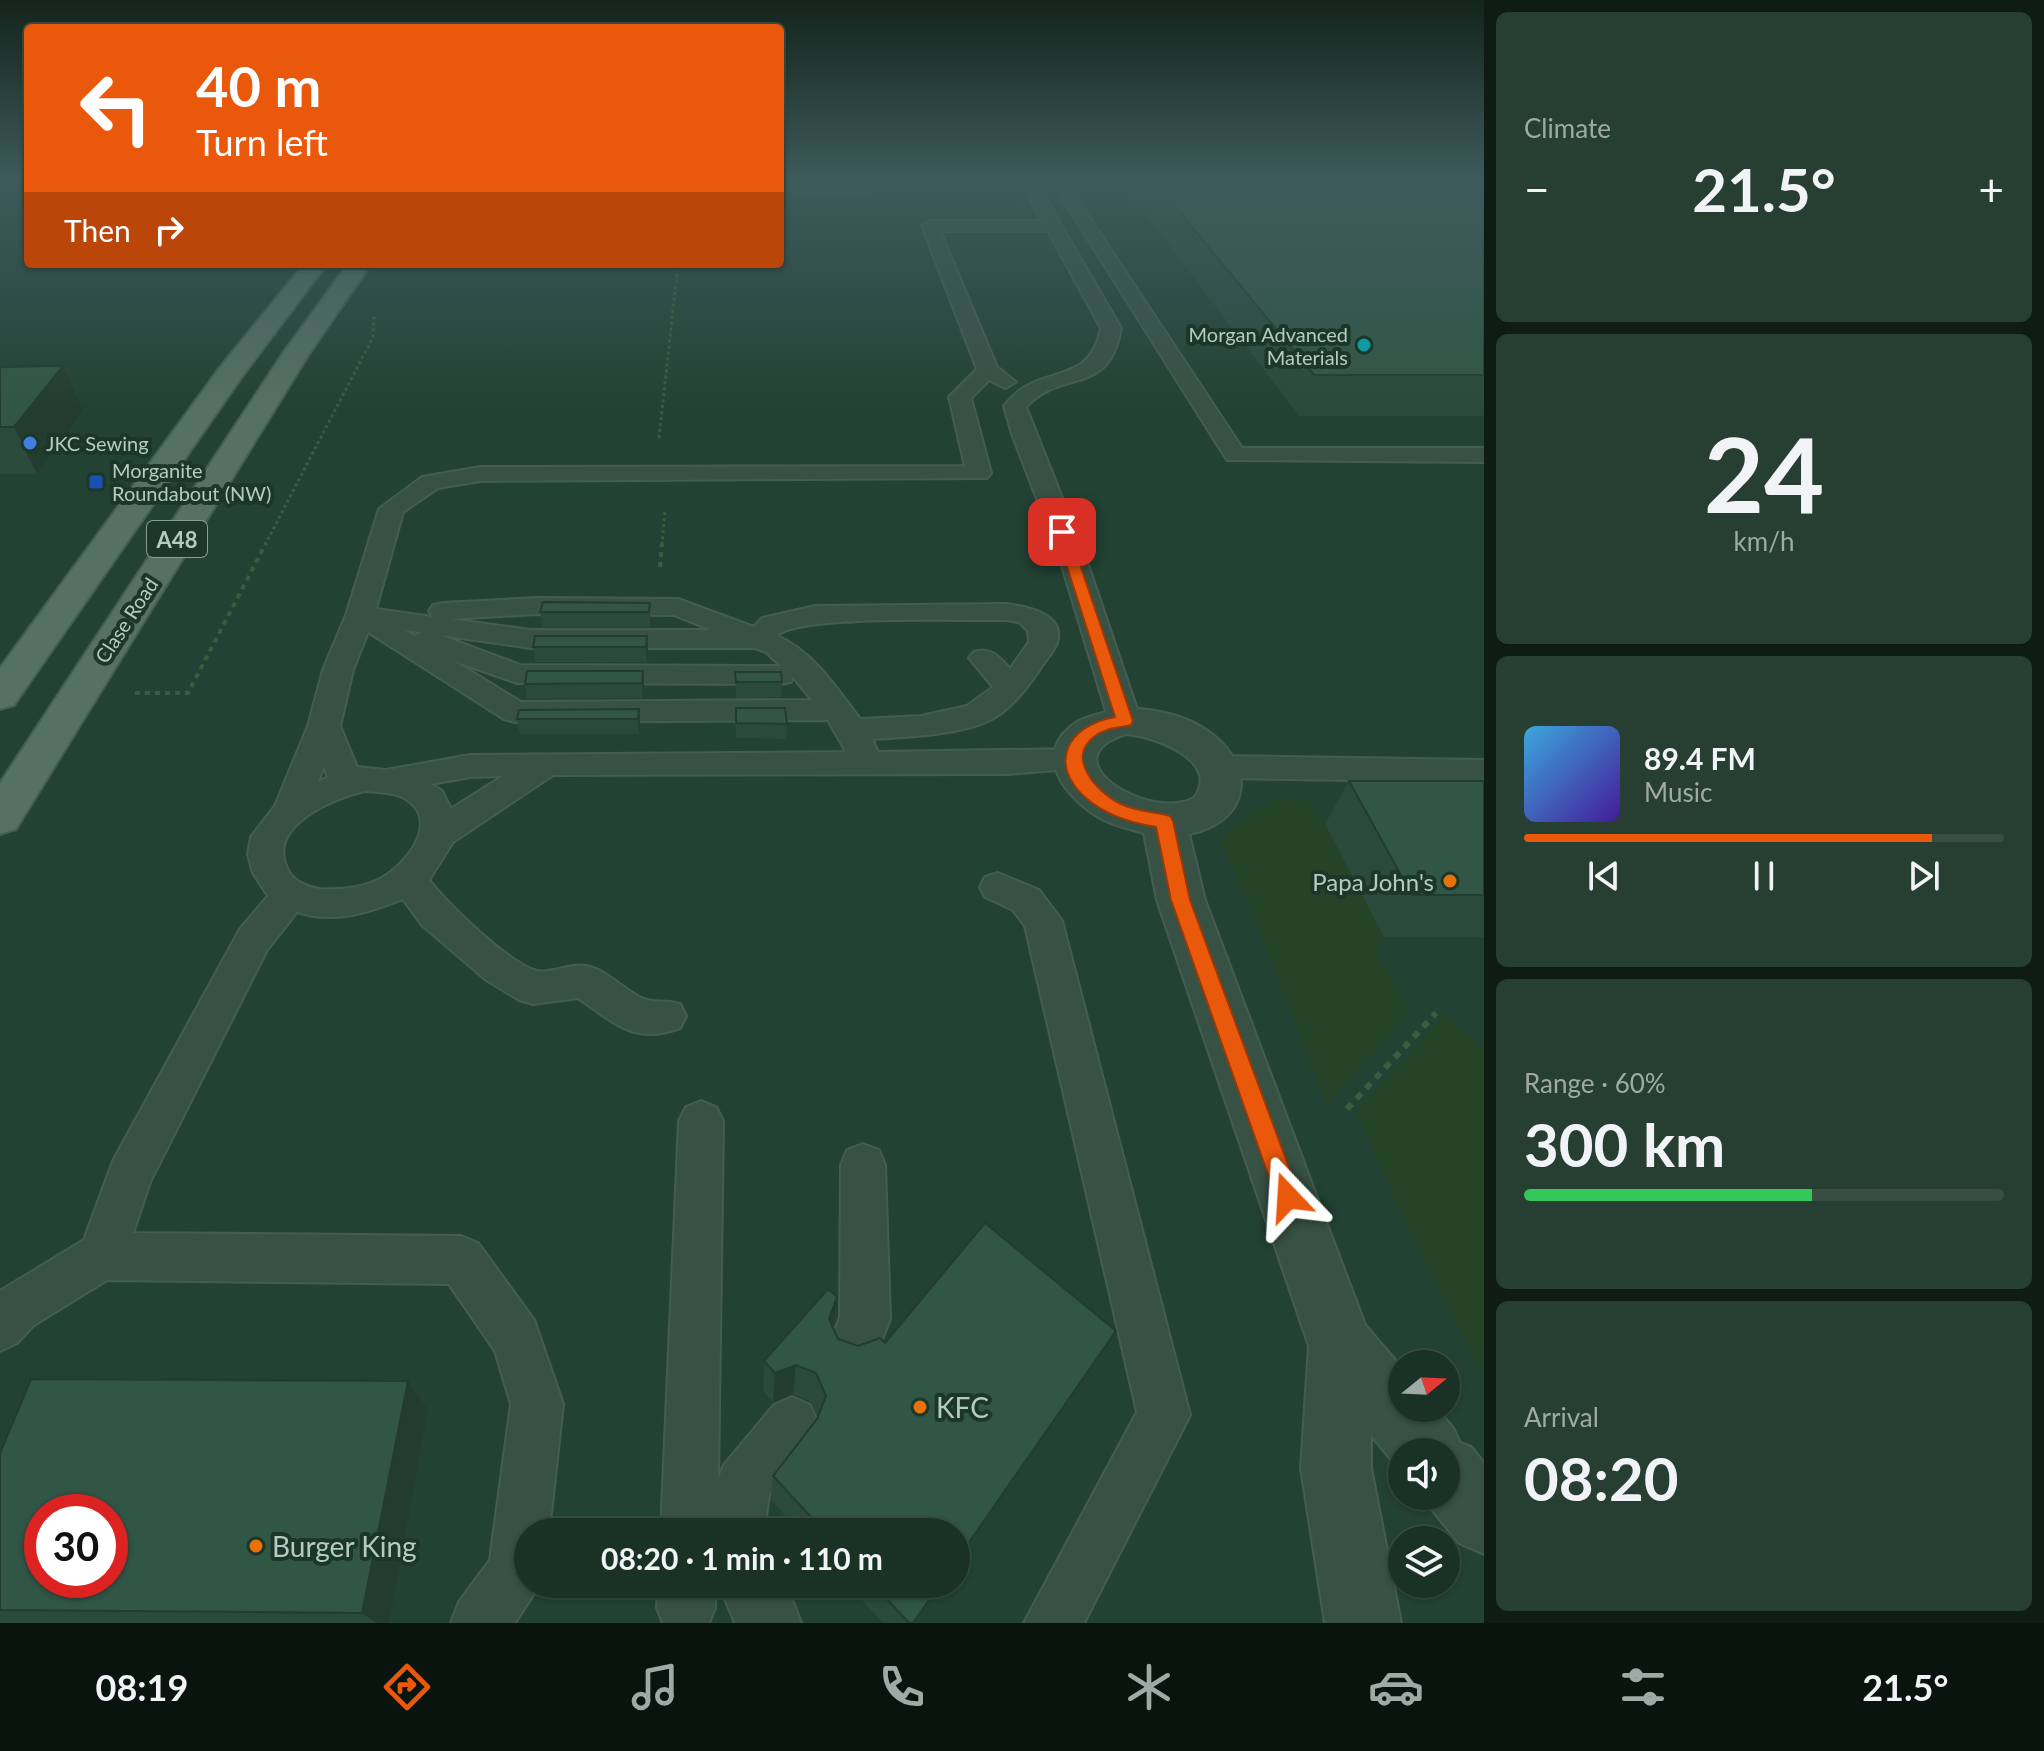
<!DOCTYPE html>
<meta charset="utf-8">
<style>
body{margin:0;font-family:Lato,sans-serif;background:#273e32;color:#f1f3f6;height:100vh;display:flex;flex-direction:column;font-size:30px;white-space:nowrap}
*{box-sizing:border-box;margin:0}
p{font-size:26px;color:#9faaa7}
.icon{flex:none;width:44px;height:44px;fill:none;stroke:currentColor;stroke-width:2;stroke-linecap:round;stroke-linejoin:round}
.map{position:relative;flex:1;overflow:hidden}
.side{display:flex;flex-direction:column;gap:12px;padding:12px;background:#0e1c15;width:560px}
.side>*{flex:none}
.guide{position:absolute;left:24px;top:24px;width:760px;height:244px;border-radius:8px;box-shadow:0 2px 6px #0004,0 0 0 2px #384d43;background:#ea580c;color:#fff;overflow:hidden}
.needle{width:52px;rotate:72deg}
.tools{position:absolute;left:1388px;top:1350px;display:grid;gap:16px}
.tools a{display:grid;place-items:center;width:72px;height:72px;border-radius:50%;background:#1a3226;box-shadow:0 2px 6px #0004,0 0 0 2px #384d43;font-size:40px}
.speed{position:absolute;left:24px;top:1494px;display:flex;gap:16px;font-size:40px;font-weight:700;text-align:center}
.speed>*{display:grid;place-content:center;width:104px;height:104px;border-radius:50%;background:#1a3226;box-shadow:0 2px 6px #0004,0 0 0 2px #384d43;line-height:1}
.speed .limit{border:12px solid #d22;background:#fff;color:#111}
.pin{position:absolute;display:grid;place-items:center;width:68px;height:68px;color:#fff;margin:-34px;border-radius:16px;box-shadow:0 4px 12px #0006}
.me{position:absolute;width:88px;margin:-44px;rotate:340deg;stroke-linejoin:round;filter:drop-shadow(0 0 6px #0008)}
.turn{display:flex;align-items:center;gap:28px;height:168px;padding:0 40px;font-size:36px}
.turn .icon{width:104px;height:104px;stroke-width:2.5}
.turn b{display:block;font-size:56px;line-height:68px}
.then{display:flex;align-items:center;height:76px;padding:0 40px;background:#0003;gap:16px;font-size:30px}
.big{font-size:60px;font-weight:700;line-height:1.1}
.side .widget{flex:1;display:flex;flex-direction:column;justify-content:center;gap:12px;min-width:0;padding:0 28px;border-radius:12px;background:#273e32}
.side .dial{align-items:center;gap:0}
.dial b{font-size:104px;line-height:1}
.song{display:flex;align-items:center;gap:24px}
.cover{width:96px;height:96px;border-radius:12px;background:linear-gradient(135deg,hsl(200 70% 55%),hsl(260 70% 35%))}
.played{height:8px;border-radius:4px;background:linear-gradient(90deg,#ea580c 85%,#384d43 85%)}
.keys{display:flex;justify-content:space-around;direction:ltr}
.heat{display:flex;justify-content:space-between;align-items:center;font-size:44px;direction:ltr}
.charge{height:12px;border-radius:6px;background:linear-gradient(90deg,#34c759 60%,#384d43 0)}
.trip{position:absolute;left:514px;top:1518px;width:456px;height:80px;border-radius:40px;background:#1a3226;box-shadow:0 2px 6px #0004,0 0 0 2px #384d43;font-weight:700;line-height:80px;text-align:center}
.menu{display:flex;height:128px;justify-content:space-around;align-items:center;background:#0a140f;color:#9faaa7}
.menu .icon{width:56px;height:56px}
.menu .selected{color:#ea580c}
.menu b{font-size:36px;color:#f1f3f6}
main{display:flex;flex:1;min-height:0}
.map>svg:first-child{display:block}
.green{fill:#254327}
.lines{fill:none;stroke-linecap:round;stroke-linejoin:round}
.lane-casing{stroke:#435d51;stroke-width:4}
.street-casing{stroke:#435d51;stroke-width:4}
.primary-casing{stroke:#435d51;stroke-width:4}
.path-far2{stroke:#3e5a3f;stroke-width:3;stroke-dasharray:3 3;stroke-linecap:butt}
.path-far1{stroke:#3e5a3f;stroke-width:4;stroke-dasharray:5 5;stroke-linecap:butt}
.path{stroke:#3e5a3f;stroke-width:6;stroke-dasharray:7 7;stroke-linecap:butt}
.lane{fill:#375145;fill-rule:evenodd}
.street{fill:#375145;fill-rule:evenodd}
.primary{fill:#557164;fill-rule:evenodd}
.wall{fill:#2a4a3b}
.shaded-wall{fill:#223c30}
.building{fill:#315645;stroke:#223c30;stroke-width:2;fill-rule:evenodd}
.route{fill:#ea580c;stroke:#983908;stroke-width:2}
.culture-dot{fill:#0f9aa8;stroke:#1c362a;stroke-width:3}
.shop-dot{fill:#3f7fe0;stroke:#1c362a;stroke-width:3}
.transit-dot{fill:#1a4fb4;stroke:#1c362a;stroke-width:3}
.food-dot{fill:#e8710a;stroke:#1c362a;stroke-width:3}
.labels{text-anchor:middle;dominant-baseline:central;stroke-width:8;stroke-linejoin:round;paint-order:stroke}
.far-poi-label{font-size:20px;fill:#b3ccc1;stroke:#1c362a;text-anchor:start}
.far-street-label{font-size:20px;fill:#b3ccc1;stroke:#1c362a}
.shield{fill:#1c362a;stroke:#869f94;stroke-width:2}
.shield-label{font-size:22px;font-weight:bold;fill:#b3ccc1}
.poi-label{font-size:24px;fill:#b3ccc1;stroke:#1c362a;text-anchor:end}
.near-poi-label{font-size:28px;fill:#b3ccc1;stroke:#1c362a;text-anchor:start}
</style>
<main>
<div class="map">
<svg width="1484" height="1623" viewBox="0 0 1484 1623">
<rect width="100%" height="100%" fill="#224233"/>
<!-- green -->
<g class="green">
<polygon points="1274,798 1306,799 1325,824 1384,937 1375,953 1410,1010 1327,1105 1248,902 1220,842 1230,828"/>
<path d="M1445 1014 1484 1049V1377C1438 1290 1394 1204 1357 1112Z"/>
</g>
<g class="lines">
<!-- lane casing -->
<g class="lane-casing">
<g id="lane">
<path d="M1021 182H1036L1121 328C1109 398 1063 367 1026 407L1085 556 1141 721 1136 728 1125 731 1114 728 1109 721 1059 556 1012 434 1004 406C1037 361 1089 390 1101 328L1048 231H940L997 367 1016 382 1005 388 989 380 971 398 991 473 987 478 481 481 438 488 403 512 376 609 433 617 429 611 433 605 443 603 537 598 678 599 754 627 762 618 815 606 1005 604C1024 606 1066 613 1057 643 1054 651 1045 661 1040 669 1026 689 1011 710 988 721 959 735 904 737 872 739L878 752 1073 749 1084 752 1089 760 1084 768 1008 774 553 775 453 842 429 880C447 903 509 964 537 971 552 974 570 963 586 966 608 970 624 991 644 999 654 1003 668 1000 680 1004L686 1016 680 1028C633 1045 615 1023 578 998L533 1004 519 1000 485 979 422 925 403 899C368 913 334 924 297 912L267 950 150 1182 133 1233 461 1236 478 1243 534 1320 563 1404 549 1532H528V1584H540L515 1623H451L459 1602 490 1560 511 1404 495 1351 449 1284 107 1280 34 1325 17 1343 0 1351V1291L84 1240 113 1161 240 929 268 896 253 873 248 854 251 837 275 806 308 726 323 670 346 615 379 509 422 477 481 467 965 466 949 397 977 369 922 226 930 221H1042ZM537 614 674 615 711 630H531L450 619ZM1005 620 1019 622 1028 631 1029 642 1010 669C998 656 992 647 974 652L969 658 993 687 967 706 921 716 860 719C838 690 812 650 777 636 795 614 968 621 1005 620ZM404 630 422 632 415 636ZM368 632 504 719 515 722 828 720 846 752 470 755 386 770 357 767 340 726 353 670ZM440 635 531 648H755L766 652 781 666 520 665ZM454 661 517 683 780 684 791 682 793 677 812 700 521 702ZM324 766 328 778 318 781ZM503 776 451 809 442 791 431 784 470 777ZM364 791C375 792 390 792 400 796 444 817 409 863 380 879 362 888 340 890 320 889 309 888 295 882 289 872 263 827 332 799 364 791Z"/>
<polygon points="1052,182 1066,182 1242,448 1484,448 1484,462 1227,460"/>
<polygon points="1219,756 1484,760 1484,782 1219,778 1207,775 1203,767 1207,759"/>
<polygon points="998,873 1039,890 1062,921 1190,1415 1084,1623 1024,1623 1137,1412 1025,926 1013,910 985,897 980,887 985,877"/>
<polygon points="701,1101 716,1107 723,1121 718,1480 724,1465 774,1405 792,1397 810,1405 818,1423 810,1441 769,1495 764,1532 661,1532 679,1121 686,1107"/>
<polygon points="863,1144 879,1150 885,1165 890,1320 870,1367 852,1374 834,1367 827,1349 840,1318 841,1165 847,1150"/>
<polygon points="658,1584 716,1584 715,1608 709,1623 663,1623 657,1608"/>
<polygon points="719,1584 778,1584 793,1602 801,1623 735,1623"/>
</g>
</g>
<!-- street casing -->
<g class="street-casing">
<path id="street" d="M1125 708C1151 709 1181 714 1203 728 1256 761 1255 820 1189 834L1205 900 1365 1325 1402 1368V1408H1436L1453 1428 1460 1443 1471 1447 1484 1463V1554L1459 1543 1421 1496H1446V1452H1402V1473L1371 1435V1468L1401 1623H1325L1301 1468 1309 1346 1157 900 1144 833C1130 829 1115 826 1102 819 1066 799 1029 753 1077 722 1090 714 1110 712 1125 708ZM1126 734C1153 736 1222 760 1194 798 1149 822 1046 759 1126 734Z"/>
</g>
<!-- primary casing -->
<g class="primary-casing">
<g id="primary">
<polygon points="304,264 327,264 241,378 14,705 0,709 0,668 221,366"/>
<polygon points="348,264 371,264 309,354 16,829 0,834 0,783 283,353"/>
</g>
</g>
<!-- path-far2 -->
<g class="path-far2">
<polyline points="659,438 678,264"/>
<polyline points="265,545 373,337 374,317"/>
<polyline points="662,545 665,510"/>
</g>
<!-- path-far1 -->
<g class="path-far1">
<polyline points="660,567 662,543"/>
<polyline points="135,693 188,693 266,543"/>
</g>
<!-- path -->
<polyline class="path" points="1347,1109 1436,1013"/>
<!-- lane -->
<use href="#lane" class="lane"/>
<!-- street -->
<use href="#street" class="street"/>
<!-- primary -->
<use href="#primary" class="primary"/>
</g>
<!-- wall -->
<g class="wall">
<polygon points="780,182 983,182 983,184 874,184 873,197 780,197"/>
<polygon points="1121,182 1484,182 1484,416 1299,416"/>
<polygon points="63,366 83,411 37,474 0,474 0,367"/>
<polygon points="650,603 650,627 543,627 540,612"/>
<polygon points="647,636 648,651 647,662 535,662 533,647"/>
<polygon points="643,671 644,686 643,698 527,699 525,684"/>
<polygon points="735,672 782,682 781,697 736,698"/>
<polygon points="639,709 640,724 639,734 520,734 517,719"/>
<polygon points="736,723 787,724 786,739 736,738"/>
<polygon points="1349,781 1484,781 1484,937 1384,937 1325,824"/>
<polygon points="832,1326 838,1339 956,1532 800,1532 771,1500 773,1476 818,1418 811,1402 793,1394 773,1402 763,1391 764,1361"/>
<polygon points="408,1381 428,1410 389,1623 0,1623 0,1453"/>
<polygon points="847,1584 940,1584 913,1623 883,1623"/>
</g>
<!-- shaded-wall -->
<g class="shaded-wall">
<polygon points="63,366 83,411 37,474 14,427"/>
<polygon points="647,636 648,651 647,662 646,647"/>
<polygon points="643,671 644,686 643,698 642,683"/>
<polygon points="639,709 640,724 639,734 638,719"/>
<polygon points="837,1297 832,1330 829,1319"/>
<polygon points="796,1365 793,1394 773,1402 775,1373"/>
<polygon points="408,1381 428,1410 389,1623 377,1623 362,1613"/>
</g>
<!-- building -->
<g class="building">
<polygon points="1155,182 1484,182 1484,375 1314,375"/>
<polygon points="63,366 14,427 0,427 0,367"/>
<polygon points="543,602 650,603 649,612 540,612"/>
<polygon points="535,636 647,636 646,647 533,647"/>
<polygon points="527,671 643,671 642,683 525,684"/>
<polygon points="735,672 781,672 782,682 736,682"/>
<polygon points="736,708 785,708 787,724 736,723"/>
<polygon points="639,709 638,719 517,719 519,710"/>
<polygon points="1349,781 1484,781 1484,895 1412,895"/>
<polygon points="985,1223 1116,1331 956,1561 956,1532 825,1532 773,1476 817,1419 826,1396 816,1373 796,1365 775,1373 764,1361 828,1289 837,1297 829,1319 838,1339 858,1346 880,1338 885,1343"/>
<path d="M31 1379 408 1381 362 1613 0 1610V1453ZM42 1512H110V1580H42Z"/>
<polygon points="873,1584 940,1584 913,1623 909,1623"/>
</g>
<!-- sky -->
<linearGradient id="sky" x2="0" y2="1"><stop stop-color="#13241c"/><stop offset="0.44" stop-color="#3e5a5b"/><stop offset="1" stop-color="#3e5a5b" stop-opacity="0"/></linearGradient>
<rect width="1484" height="409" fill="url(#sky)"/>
<!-- route -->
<path class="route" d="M1062 527 1069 532 1133 721 1131 725C1119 728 1105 728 1095 736 1064 758 1099 794 1121 804 1137 812 1154 811 1170 816L1173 821 1190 900 1300 1197 1296 1205 1288 1209 1279 1205 1276 1197 1171 900 1156 827C1131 823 1107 816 1087 799 1046 764 1068 725 1115 717L1056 532Z"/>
<!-- markers -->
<circle class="culture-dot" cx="1364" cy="345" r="8"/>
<circle class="shop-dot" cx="30" cy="443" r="8"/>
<rect class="transit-dot" x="88" y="474" width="16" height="16" rx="4"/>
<g class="food-dot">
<circle cx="1450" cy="881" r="8"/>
<circle cx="920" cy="1407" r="8"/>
<circle cx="256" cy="1546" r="8"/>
</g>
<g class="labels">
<!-- far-poi labels -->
<g class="far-poi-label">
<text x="1348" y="334" text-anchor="end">Morgan Advanced<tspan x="1348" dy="23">Materials</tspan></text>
<text x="46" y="443">JKC Sewing</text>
<text x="112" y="470">Morganite<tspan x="112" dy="23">Roundabout (NW)</tspan></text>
</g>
<!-- far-street labels -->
<g class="far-street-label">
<text transform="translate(126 620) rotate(-57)">Clase Road</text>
</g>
<!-- shield labels -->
<rect class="shield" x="147" y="521" width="60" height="36" rx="6"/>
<g class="shield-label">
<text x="177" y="539">A48</text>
</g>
<!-- poi labels -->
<g class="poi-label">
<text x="1434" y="881">Papa John's</text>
</g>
<!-- near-poi labels -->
<g class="near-poi-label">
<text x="936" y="1407">KFC</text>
<text x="272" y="1546">Burger King</text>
</g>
</g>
</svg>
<div class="tools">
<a><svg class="needle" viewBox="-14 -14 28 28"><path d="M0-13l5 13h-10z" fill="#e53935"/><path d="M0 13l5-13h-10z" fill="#9faaa7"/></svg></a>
<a><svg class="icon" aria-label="sound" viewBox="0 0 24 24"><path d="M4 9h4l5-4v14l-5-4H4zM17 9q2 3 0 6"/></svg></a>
<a><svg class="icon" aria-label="layers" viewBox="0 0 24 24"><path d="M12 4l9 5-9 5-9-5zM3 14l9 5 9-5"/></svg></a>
</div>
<div class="speed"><div class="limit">30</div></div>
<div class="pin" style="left:1062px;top:532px;background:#d93025"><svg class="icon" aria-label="arrive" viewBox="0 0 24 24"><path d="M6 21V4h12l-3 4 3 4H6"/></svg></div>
<svg class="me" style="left:1288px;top:1197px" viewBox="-20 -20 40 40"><path d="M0-17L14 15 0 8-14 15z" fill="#ea580c" stroke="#fff" stroke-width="4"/></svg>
<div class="trip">08:20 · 1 min · 110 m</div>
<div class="guide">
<div class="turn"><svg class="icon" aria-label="left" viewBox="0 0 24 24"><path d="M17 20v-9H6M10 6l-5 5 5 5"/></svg><div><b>40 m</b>Turn left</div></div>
<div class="then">Then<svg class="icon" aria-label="right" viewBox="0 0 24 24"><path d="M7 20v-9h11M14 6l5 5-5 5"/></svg></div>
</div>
</div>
<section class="side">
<div class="widget"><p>Climate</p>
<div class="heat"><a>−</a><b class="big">21.5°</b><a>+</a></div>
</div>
<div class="widget dial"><b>24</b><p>km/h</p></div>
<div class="widget">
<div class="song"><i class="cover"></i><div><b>89.4 FM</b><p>Music</p></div></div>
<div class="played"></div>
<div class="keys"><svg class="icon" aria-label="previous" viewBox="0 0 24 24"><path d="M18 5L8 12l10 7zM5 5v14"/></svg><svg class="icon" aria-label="pause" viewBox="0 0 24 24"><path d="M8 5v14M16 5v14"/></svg><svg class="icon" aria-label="next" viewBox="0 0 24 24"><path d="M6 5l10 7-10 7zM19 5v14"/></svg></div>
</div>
<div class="widget"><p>Range · 60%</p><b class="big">300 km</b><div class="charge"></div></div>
<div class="widget"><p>Arrival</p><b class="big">08:20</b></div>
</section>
</main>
<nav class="menu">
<b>08:19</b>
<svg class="icon selected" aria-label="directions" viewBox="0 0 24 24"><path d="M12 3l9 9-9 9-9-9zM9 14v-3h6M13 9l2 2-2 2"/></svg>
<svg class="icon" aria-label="music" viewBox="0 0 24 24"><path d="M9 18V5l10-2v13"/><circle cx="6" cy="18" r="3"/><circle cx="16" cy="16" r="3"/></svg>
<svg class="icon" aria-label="phone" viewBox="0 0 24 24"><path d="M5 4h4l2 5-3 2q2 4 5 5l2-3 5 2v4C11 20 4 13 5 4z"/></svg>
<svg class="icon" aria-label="climate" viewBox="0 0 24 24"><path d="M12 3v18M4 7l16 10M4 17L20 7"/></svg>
<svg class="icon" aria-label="car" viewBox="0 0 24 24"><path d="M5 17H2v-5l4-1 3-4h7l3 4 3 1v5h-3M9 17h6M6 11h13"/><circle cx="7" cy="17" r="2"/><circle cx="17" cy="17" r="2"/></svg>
<svg class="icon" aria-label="filters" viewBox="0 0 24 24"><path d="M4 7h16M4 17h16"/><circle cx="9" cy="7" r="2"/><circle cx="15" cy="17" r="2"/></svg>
<b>21.5°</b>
</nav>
